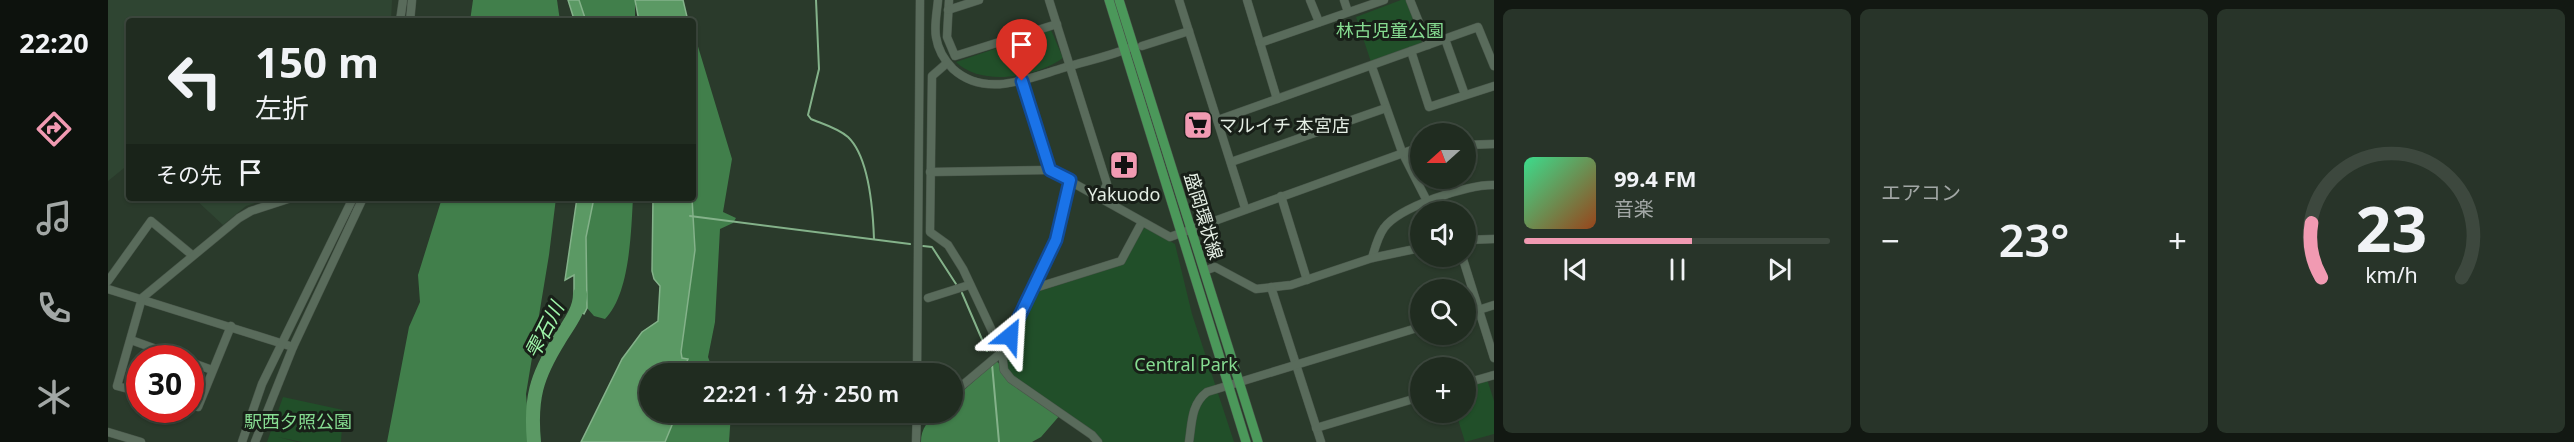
<!DOCTYPE html>
<html lang="ja">
<meta charset="utf-8">
<style>
body{margin:0;font-family:"Noto Sans","Noto Sans JP",sans-serif;background:#283429;color:#f1f3f6;height:100vh;display:flex;flex-direction:column;font-size:22px;white-space:nowrap}
*{box-sizing:border-box;margin:0}
p{font-size:20px;color:#a2a7a5}
.icon{flex:none;width:33px;height:33px;fill:none;stroke:currentColor;stroke-width:2;stroke-linecap:round;stroke-linejoin:round}
.map{position:relative;flex:1;overflow:hidden}
.drawer{display:flex;flex-direction:column;gap:9px;padding:9px;background:#121812;width:1080px}
.drawer>*{flex:none}
.guide{position:absolute;left:18px;top:18px;width:570px;height:183px;border-radius:6px;box-shadow:0 2px 4px #0004,0 0 0 2px #3d483e;background:#202c20;color:#f1f3f6;overflow:hidden}
.needle{width:39px;rotate:249deg}
.tools{position:absolute;left:1302px;top:123px;display:grid;gap:12px}
.tools a{display:grid;place-items:center;width:66px;height:66px;border-radius:50%;background:#202c20;box-shadow:0 2px 4px #0004,0 0 0 2px #3d483e;font-size:30px}
.speed{position:absolute;left:18px;top:345px;display:flex;gap:12px;font-size:30px;font-weight:700;text-align:center}
.speed>*{display:grid;place-content:center;width:78px;height:78px;border-radius:50%;background:#202c20;box-shadow:0 2px 4px #0004,0 0 0 2px #3d483e;line-height:1}
.speed .limit{border:9px solid #d22;background:#fff;color:#111}
.pin{position:absolute;display:grid;place-items:center;width:51px;height:51px;color:#fff;margin:-62px -26px;border-radius:50% 50% 50% 0;rotate:-45deg;box-shadow:0 0 6px #0007}
.pin .icon{rotate:45deg}
.me{position:absolute;width:66px;margin:-33px;rotate:27deg;stroke-linejoin:round;filter:drop-shadow(0 0 4px #0008)}
.turn{display:flex;align-items:center;gap:21px;height:126px;padding:0 30px;font-size:27px}
.turn .icon{width:78px;height:78px;stroke-width:2.5}
.turn b{display:block;font-size:42px;line-height:51px}
.then{display:flex;align-items:center;height:57px;padding:0 30px;background:#0003;gap:12px;font-size:22px}
.big{font-size:45px;font-weight:600;line-height:1.1}
.drawer .tile{flex:1;display:flex;flex-direction:column;justify-content:center;gap:9px;min-width:0;padding:0 21px;border-radius:9px;background:#283429}
.drawer .dial{align-items:center;gap:0}
.dial svg{height:156px;overflow:visible;fill:none;stroke:#3d483e;stroke-width:7;stroke-linecap:round;text-anchor:middle}
.dial text{fill:#f1f3f6;stroke:none}
.song{display:flex;align-items:center;gap:18px}
.cover{width:72px;height:72px;border-radius:9px;background:linear-gradient(135deg,hsl(150 70% 55%),hsl(20 70% 35%))}
.played{height:6px;border-radius:3px;background:linear-gradient(90deg,#f19ab2 55%,#3d483e 55%)}
.keys{display:flex;justify-content:space-around;direction:ltr}
.heat{display:flex;justify-content:space-between;align-items:center;font-size:33px;direction:ltr}
.drawer .tiles{flex:1;display:grid;gap:9px;grid-template-columns:repeat(3,1fr)}
.trip{position:absolute;left:531px;top:363px;width:324px;height:60px;border-radius:30px;background:#202c20;box-shadow:0 2px 4px #0004,0 0 0 2px #3d483e;font-weight:600;line-height:60px;text-align:center}
main{display:flex;flex:1;min-height:0}
.dock{display:flex;flex-direction:column;width:108px;justify-content:space-around;align-items:center;background:#0d120d;color:#a2a7a5}
.dock .icon{width:42px;height:42px}
.dock .on{color:#f19ab2}
.dock b{font-size:27px;color:#f1f3f6}
.map>svg:first-child{display:block}
.built{fill:#2f4532}
.green{fill:#214f29}
.forest{fill:#417f4b}
.water{fill:#5b9964;stroke:#84b28a;stroke-width:1.5}
.lines{fill:none;stroke-linecap:round;stroke-linejoin:round}
.stream{stroke:#84b28a;stroke-width:2}
.river{stroke:#5b9964;stroke-width:14}
.minor-casing{stroke:#49564a;stroke-width:9}
.major-casing{stroke:#49564a;stroke-width:10}
.minor{stroke:#596b5b;stroke-width:8}
.major{stroke:#4b985a;stroke-width:9}
.route-casing{stroke:#114b97;stroke-width:15}
.route{stroke:#1a73e8;stroke-width:10}
.labels{text-anchor:middle;dominant-baseline:central;stroke-width:6;stroke-linejoin:round;paint-order:stroke}
.park-label{font-size:18px;fill:#86dc91;stroke:#181f18}
.poi-label{font-size:18px;fill:#e4eee4;stroke:#181f18;text-anchor:start}
.street-label{font-size:18px;fill:#e4eee4;stroke:#181f18}
.water-label{font-size:20px;font-style:italic;fill:#9ff6aa;stroke:#181f18}
</style>
<main>
<nav class="dock">
<b>22:20</b>
<svg class="icon on" aria-label="directions" viewBox="0 0 24 24"><path d="M12 3l9 9-9 9-9-9zM9 14v-3h6M13 9l2 2-2 2"/></svg>
<svg class="icon" aria-label="music" viewBox="0 0 24 24"><path d="M9 18V5l10-2v13"/><circle cx="6" cy="18" r="3"/><circle cx="16" cy="16" r="3"/></svg>
<svg class="icon" aria-label="phone" viewBox="0 0 24 24"><path d="M5 4h4l2 5-3 2q2 4 5 5l2-3 5 2v4C11 20 4 13 5 4z"/></svg>
<svg class="icon" aria-label="climate" viewBox="0 0 24 24"><path d="M12 3v18M4 7l16 10M4 17L20 7"/></svg>
</nav>
<div class="map">
<svg width="1386" height="442" viewBox="0 0 1386 442">
<rect width="100%" height="100%" fill="#2a3a2b"/>
<!-- built -->
<g class="built">
<polygon points="0,0 284,0 283,21 21,21 21,164 0,181"/>
<polygon points="86,198 162,198 138,206 115,225"/>
</g>
<!-- green -->
<g class="green">
<polygon points="1293,0 1300,0 1317,43 1263,62 1248,17"/>
<path d="M943 30 955 58C929 77 873 87 848 62Z"/>
<polygon points="1038,227 1067,244 1084,314 1126,442 990,442 896,370 897,358 929,292 1015,264 1035,229"/>
<polygon points="1379,379 1386,401 1386,434 1357,442 1348,413 1358,412 1358,386"/>
<polygon points="175,397 235,410 233,442 194,442 170,437 189,442 159,442"/>
</g>
<!-- forest -->
<g class="forest">
<polygon points="365,0 449,0 452,21 362,21"/>
<polygon points="471,0 527,0 527,21 478,21"/>
<polygon points="585,30 624,159 615,212 628,218 625,223 612,229 607,322 600,357 606,373 574,374 580,359 574,359 573,352 587,250 584,198 588,129"/>
<polygon points="334,198 448,198 441,255 418,394 422,442 279,442 301,327 312,302 310,275"/>
<path d="M486 198H525C523 232 522 294 497 319L486 316 479 308 478 237Z"/>
<path d="M888 361 953 414 933 437 924 442H813C813 428 820 421 830 413L844 412 845 400Z"/>
<polygon points="569,413 623,413 621,442 557,442"/>
</g>
<!-- water -->
<g class="water">
<polygon points="460,0 471,0 478,21 464,21 465,16"/>
<polygon points="527,0 575,0 580,21 531,21"/>
<polygon points="585,51 588,67 585,169"/>
<polygon points="469,198 486,198 478,237 479,308 476,314 466,307 466,275 457,280"/>
<polygon points="545,198 584,198 587,250 573,352 574,358 580,359 574,373 542,374 542,412 569,413 557,442 473,442 514,359 534,332 550,321 552,286 546,279 544,271"/>
</g>
<g class="lines">
<!-- stream -->
<g class="stream">
<path d="M708 0 711 69 700 115 703 119C715 124 730 128 740 137 761 157 765 211 766 239"/>
<polyline points="582,216 802,244"/>
<polyline points="815,246 824,247 848,284"/>
<polyline points="854,293 879,351"/>
<polyline points="884,364 891,442"/>
</g>
<!-- river -->
<path class="river" d="M426 442C422 399 428 377 451 340 460 325 472 311 472 294"/>
<!-- minor casing -->
<g class="minor-casing">
<g id="minor">
<path d="M830 0C829 12 826 25 828 37 830 50 836 60 845 69 877 98 919 79 955 68 977 61 1000 57 1021 48"/>
<polyline points="841,0 839,37 847,56 949,24"/>
<polyline points="941,0 999,184 993,197"/>
<polyline points="1071,0 1137,208"/>
<polyline points="1139,0 1169,99"/>
<polyline points="1202,0 1211,22"/>
<polyline points="1236,0 1240,12"/>
<polyline points="1302,0 1320,45"/>
<polyline points="840,10 871,0"/>
<polyline points="292,21 295,0"/>
<polyline points="302,21 304,0"/>
<polyline points="1337,39 1357,95"/>
<polyline points="1152,43 1276,0"/>
<polyline points="1034,46 1081,31"/>
<polyline points="1303,51 1321,107 1386,86"/>
<polyline points="839,63 824,76 822,232 840,245 855,269 894,352 896,370 903,379 984,435 990,442"/>
<polyline points="1264,67 1294,152 1320,203"/>
<polyline points="914,81 942,170 1062,237 1312,147"/>
<polyline points="1110,120 1370,27 1386,66"/>
<polyline points="1358,145 1386,144"/>
<polyline points="1123,162 1278,108"/>
<polyline points="822,172 942,170"/>
<polyline points="1173,196 1199,280"/>
<polyline points="1358,240 1386,239"/>
<polyline points="1354,256 1386,358"/>
<path d="M1264 258C1267 248 1270 236 1276 228 1291 207 1360 184 1386 185"/>
<polyline points="1096,271 1107,267 1148,289 1183,285 1264,258 1312,248"/>
<polyline points="0,281 43,221 84,255"/>
<polyline points="1163,287 1213,442"/>
<polyline points="927,288 1013,261 1034,222"/>
<polyline points="0,289 185,347"/>
<polyline points="820,298 861,285"/>
<polyline points="1358,314 1386,305"/>
<polyline points="23,340 73,358"/>
<polyline points="82,362 104,370"/>
<polyline points="809,374 812,0"/>
<polyline points="1358,383 1386,375"/>
<polyline points="32,392 9,386 34,298 131,218 143,211 183,198"/>
<polyline points="844,394 894,352 948,240 962,180"/>
<polyline points="82,405 90,407 123,326"/>
<polyline points="809,420 823,412"/>
<polyline points="1208,428 1312,397"/>
<polyline points="0,432 33,442"/>
<polyline points="134,442 154,384 245,198"/>
<polyline points="147,442 185,347 255,198"/>
<polyline points="808,442 809,412"/>
<path d="M1081 442C1084 423 1083 404 1099 392L1312 327"/>
</g>
</g>
<!-- major casing -->
<g class="major-casing">
<g id="major">
<polyline points="1001,0 1138,442"/>
<polyline points="1011,0 1150,442"/>
</g>
</g>
<!-- minor -->
<use href="#minor" class="minor"/>
<!-- major -->
<use href="#major" class="major"/>
</g>
<g class="lines">
<!-- route casing -->
<g class="route-casing">
<polyline id="route" points="902,336 948,240 962,180 942,170 914,81"/>
</g>
<!-- route -->
<use href="#route" class="route"/>
</g>
<!-- icons -->
<defs>
<g id="supermarket-square" transform="scale(1.5)"><rect x="-9" y="-9" width="18" height="18" rx="4" fill="#f19ab2" stroke="#181f18"/><path d="M-6-5.5h2.5l.6 2H6L4.5 2H-2.5L-4.4-4H-6ZM-1.5 3.2a1.3 1.3 0 1 0 .1 0ZM3 3.2a1.3 1.3 0 1 0 .1 0Z" fill="#111"/></g>
<g id="pharmacy-square" transform="scale(1.5)"><rect x="-9" y="-9" width="18" height="18" rx="4" fill="#f19ab2" stroke="#181f18"/><path d="M-2-6h4v4h4v4h-4v4h-4v-4h-4v-4h4Z" fill="#111"/></g>
</defs>
<g fill-rule="evenodd">
<use href="#supermarket-square" x="1090" y="125"/>
<use href="#pharmacy-square" x="1016" y="165"/>
</g>
<g class="labels">
<!-- park labels -->
<g class="park-label">
<text x="1282" y="30">林古児童公園</text>
<text x="1078" y="364">Central Park</text>
<text x="190" y="421">駅西夕照公園</text>
</g>
<!-- poi labels -->
<g class="poi-label">
<text x="1111" y="125">マルイチ 本宮店</text>
<text x="1016" y="194" text-anchor="middle">Yakuodo</text>
</g>
<!-- street labels -->
<g class="street-label">
<text transform="translate(1096 216) rotate(73)">盛岡環状線</text>
</g>
<!-- water labels -->
<g class="water-label">
<text transform="translate(436 330) rotate(-63)">雫石川</text>
</g>
</g>
</svg>
<div class="tools">
<a><svg class="needle" viewBox="-14 -14 28 28"><path d="M0-13l5 13h-10z" fill="#e53935"/><path d="M0 13l5-13h-10z" fill="#a2a7a5"/></svg></a>
<a><svg class="icon" aria-label="sound" viewBox="0 0 24 24"><path d="M4 9h4l5-4v14l-5-4H4zM17 9q2 3 0 6"/></svg></a>
<a><svg class="icon" aria-label="search" viewBox="0 0 24 24"><circle cx="10" cy="10" r="6"/><path d="M15 15l6 6"/></svg></a>
<a>+</a>
</div>
<div class="speed"><div class="limit">30</div></div>
<div class="pin" style="left:914px;top:81px;background:#d93025"><svg class="icon" aria-label="arrive" viewBox="0 0 24 24"><path d="M6 21V4h12l-3 4 3 4H6"/></svg></div>
<svg class="me" style="left:902px;top:336px" viewBox="-20 -20 40 40"><path d="M0-17L14 15 0 8-14 15z" fill="#1a73e8" stroke="#fff" stroke-width="4"/></svg>
<div class="trip">22:21 · 1 分 · 250 m</div>
<div class="guide">
<div class="turn"><svg class="icon" aria-label="left" viewBox="0 0 24 24"><path d="M17 20v-9H6M10 6l-5 5 5 5"/></svg><div><b>150 m</b>左折</div></div>
<div class="then">その先<svg class="icon" aria-label="arrive" viewBox="0 0 24 24"><path d="M6 21V4h12l-3 4 3 4H6"/></svg></div>
</div>
</div>
<section class="drawer">
<div class="tiles">
<div class="tile">
<div class="song"><i class="cover"></i><div><b>99.4 FM</b><p>音楽</p></div></div>
<div class="played"></div>
<div class="keys"><svg class="icon" aria-label="previous" viewBox="0 0 24 24"><path d="M18 5L8 12l10 7zM5 5v14"/></svg><svg class="icon" aria-label="pause" viewBox="0 0 24 24"><path d="M8 5v14M16 5v14"/></svg><svg class="icon" aria-label="next" viewBox="0 0 24 24"><path d="M6 5l10 7-10 7zM19 5v14"/></svg></div>
</div>
<div class="tile"><p>エアコン</p>
<div class="heat"><a>−</a><b class="big">23°</b><a>+</a></div>
</div>
<div class="tile dial"><svg viewBox="0 0 100 80">
<path d="M14 69A42 42 0 1 1 86 69"/>
<path d="M14 69A42 42 0 0 1 9 41" stroke="#f19ab2"/>
<text x="50" y="56" font-size="32" font-weight="700">23</text>
<text x="50" y="72" font-size="11">km/h</text>
</svg></div>
</div>
</section>
</main>
